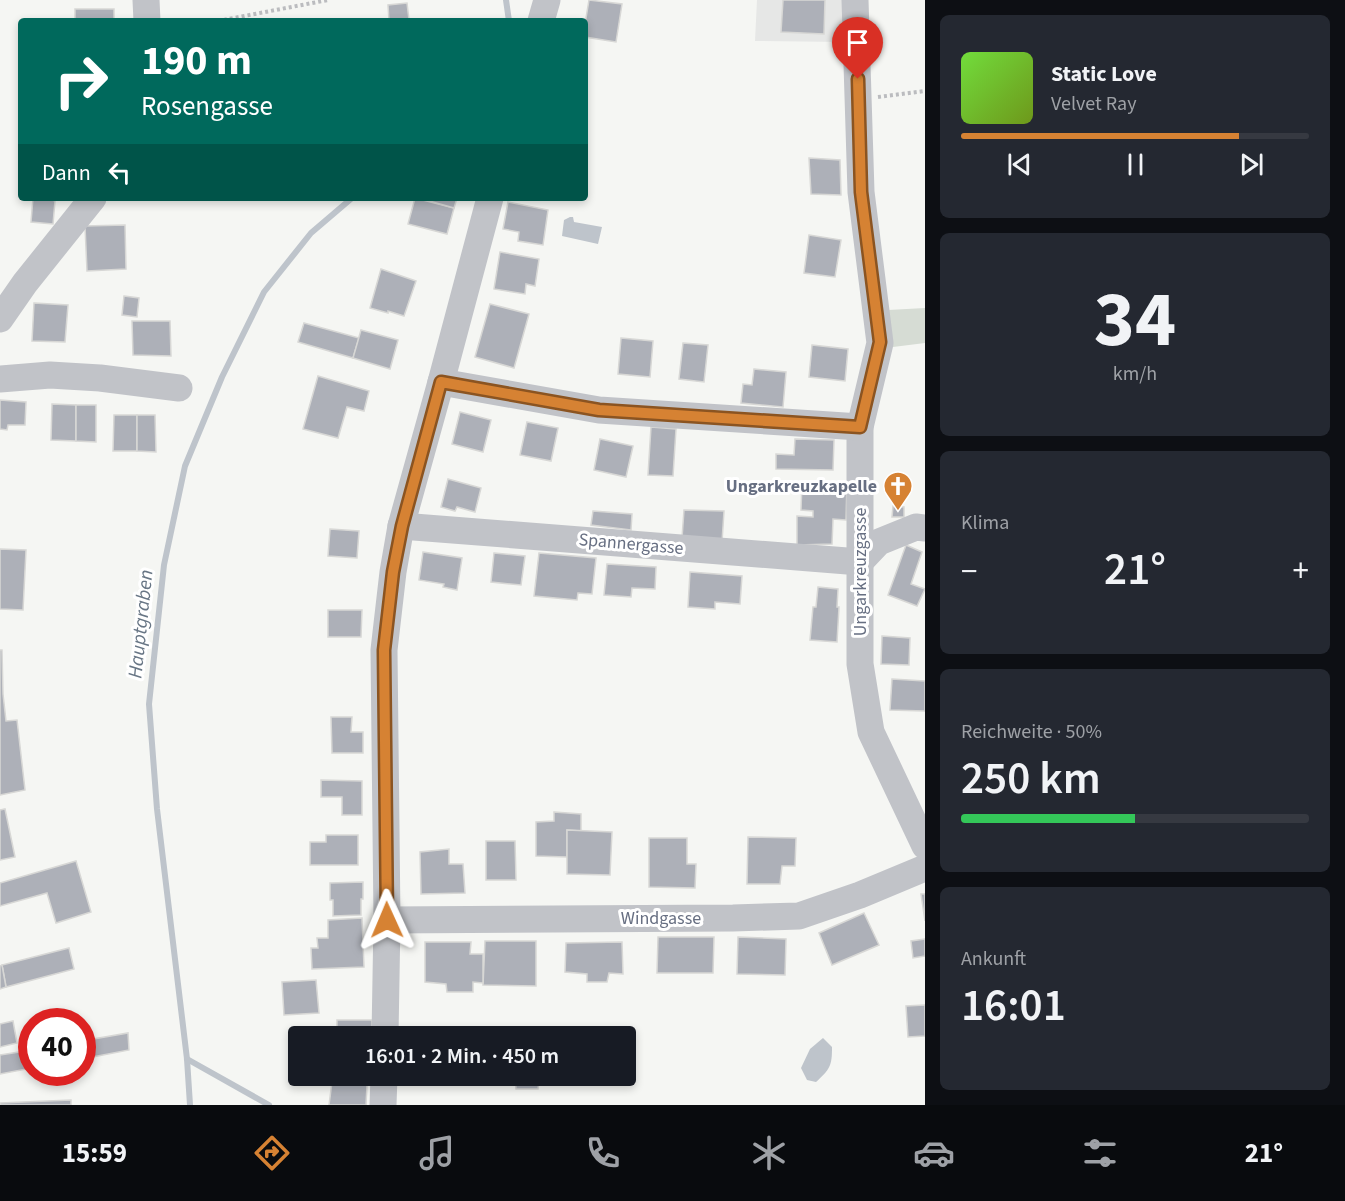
<!DOCTYPE html>
<html lang="de">
<meta charset="utf-8">
<style>
body{margin:0;font-family:"Source Sans 3",sans-serif;background:#242831;color:#f1f3f6;height:100vh;display:flex;flex-direction:column;font-size:22px;white-space:nowrap}
*{box-sizing:border-box;margin:0}
p{font-size:20px;color:#9ea1a6}
.icon{flex:none;width:33px;height:33px;fill:none;stroke:currentColor;stroke-width:2;stroke-linecap:round;stroke-linejoin:round}
.map{position:relative;flex:1;overflow:hidden}
.details{display:flex;flex-direction:column;gap:15px;padding:15px;background:#0d0f14;width:420px}
.details>*{flex:none}
.hud{position:absolute;left:18px;top:18px;width:570px;height:183px;border-radius:6px;box-shadow:0 3px 9px #0003;background:#00695c;color:#fff;overflow:hidden}
.speed{position:absolute;left:18px;top:1008px;display:flex;gap:12px;font-size:30px;font-weight:700;text-align:center}
.speed>*{display:grid;place-content:center;width:78px;height:78px;border-radius:50%;background:#171b24;box-shadow:0 3px 9px #0003;line-height:1}
.speed .limit{border:9px solid #d22;background:#fff;color:#111}
.pin{position:absolute;display:grid;place-items:center;width:51px;height:51px;color:#fff;margin:-62px -26px;border-radius:50% 50% 50% 0;rotate:-45deg;box-shadow:0 0 6px #0007}
.pin .icon{rotate:45deg}
.me{position:absolute;width:66px;margin:-33px;rotate:359deg;stroke-linejoin:round;filter:drop-shadow(0 0 4px #0008)}
.turn{display:flex;align-items:center;gap:21px;height:126px;padding:0 24px;font-size:27px}
.turn .icon{width:78px;height:78px;stroke-width:2.5}
.turn b{display:block;font-size:42px;line-height:51px}
.then{display:flex;align-items:center;height:57px;padding:0 24px;background:#0003;gap:12px;font-size:22px}
.big{font-size:45px;font-weight:600;line-height:1.1}
.details .widget{flex:1;display:flex;flex-direction:column;justify-content:center;gap:9px;min-width:0;padding:0 21px;border-radius:9px;background:#242831}
.details .dial{align-items:center;gap:0}
.dial b{font-size:78px;line-height:1}
.song{display:flex;align-items:center;gap:18px}
.cover{width:72px;height:72px;border-radius:9px;background:linear-gradient(135deg,hsl(100 70% 55%),hsl(80 70% 35%))}
.played{height:6px;border-radius:3px;background:linear-gradient(90deg,#d68233 80%,#363941 80%)}
.keys{display:flex;justify-content:space-around;direction:ltr}
.heat{display:flex;justify-content:space-between;align-items:center;font-size:33px;direction:ltr}
.charge{height:9px;border-radius:4px;background:linear-gradient(90deg,#34c759 50%,#363941 0)}
.trip{position:absolute;left:288px;top:1026px;width:348px;height:60px;border-radius:6px;background:#171b24;box-shadow:0 3px 9px #0003;font-weight:600;line-height:60px;text-align:center}
.menu{display:flex;height:96px;justify-content:space-around;align-items:center;background:#090b0e;color:#9ea1a6}
.menu .icon{width:42px;height:42px}
.menu .current{color:#d68233}
.menu b{font-size:27px;color:#f1f3f6}
main{display:flex;flex:1;min-height:0}
.map>svg:first-child{display:block}
.built{fill:#e6e7e6}
.green{fill:#d6dcd4}
.water{fill:#bec4cb}
.lines{fill:none;stroke-linecap:round;stroke-linejoin:round}
.stream{stroke:#bec4cb;stroke-width:6}
.building{fill:#adb0b8;stroke:#d7d7d5;stroke-width:1.5}
.path{stroke:#bbbcbf;stroke-width:4;stroke-dasharray:3 3;stroke-linecap:butt}
.minor{stroke:#c1c3c8;stroke-width:27}
.route-casing{stroke:#8b5421;stroke-width:15}
.route{stroke:#d68233;stroke-width:10}
.labels{text-anchor:middle;dominant-baseline:central;stroke-width:6;stroke-linejoin:round;paint-order:stroke}
.poi-label{font-size:18px;font-weight:bold;fill:#676f82;stroke:#fff;text-anchor:end}
.street-label{font-size:18px;fill:#676f82;stroke:#fff}
.water-label{font-size:20px;font-style:italic;fill:#687685;stroke:#fff}
</style>
<main>
<div class="map">
<svg width="925" height="1105" viewBox="0 0 925 1105">
<rect width="100%" height="100%" fill="#f5f6f3"/>
<!-- built -->
<polygon class="built" points="757,0 842,0 842,42 755,41"/>
<!-- green -->
<polygon class="green" points="925,308 925,343 893,347 888,310"/>
<!-- water -->
<g class="water">
<polygon points="570,217 573,217 574,222 602,227 598,244 562,236 564,220"/>
<path d="M823 1038 832 1047C832 1066 830 1069 816 1082L807 1080 801 1068 810 1049Z"/>
</g>
<g class="lines">
<!-- stream -->
<g class="stream">
<polyline points="506,0 509,21"/>
<polyline points="187,1059 269,1105"/>
<polyline points="190,1105 187,1059 157,809 149,704 164,565 185,466 222,377 264,292 311,233 352,198"/>
</g>
</g>
<!-- building -->
<g class="building">
<polygon points="589,0 622,4 616,42 585,37 585,24"/>
<polygon points="783,0 825,0 824,34 781,32"/>
<polygon points="407,3 409,20 389,21 388,5"/>
<rect x="75" y="9" width="39" height="12"/>
<polygon points="809,158 840,160 841,195 811,194"/>
<polygon points="33,198 52,198 52,200 55,201 53,224 31,222"/>
<polygon points="415,198 454,208 447,234 408,224"/>
<polygon points="419,198 457,198 454,208"/>
<polygon points="508,202 548,210 543,245 518,241 519,232 503,229"/>
<polygon points="125,225 126,269 87,271 85,226"/>
<polygon points="809,235 841,240 835,277 804,273"/>
<polygon points="500,252 539,259 535,286 526,284 525,294 494,289"/>
<polygon points="381,269 416,281 404,316 388,311 388,313 370,308"/>
<polygon points="124,296 139,298 137,317 122,315"/>
<polygon points="34,303 68,305 65,342 32,341"/>
<polygon points="490,304 529,314 514,368 475,357"/>
<polygon points="132,321 170,321 171,356 133,355"/>
<polygon points="304,323 359,338 353,358 298,342"/>
<polygon points="361,330 398,340 390,369 353,358"/>
<polygon points="621,338 653,341 650,377 618,374"/>
<polygon points="683,343 708,345 704,382 679,379"/>
<polygon points="812,345 848,349 845,381 809,377"/>
<polygon points="754,369 786,372 783,407 741,403 743,384 752,385"/>
<polygon points="318,376 369,391 364,411 347,407 338,438 303,429"/>
<polygon points="0,400 26,402 25,425 8,425 7,430 0,429"/>
<polygon points="52,404 76,405 76,441 51,440"/>
<polygon points="76,405 96,405 96,442 76,441"/>
<polygon points="460,412 491,420 483,452 452,444"/>
<polygon points="114,415 137,415 137,451 113,451"/>
<polygon points="137,415 155,415 156,452 137,451"/>
<polygon points="527,422 558,428 551,461 520,455"/>
<polygon points="651,427 676,429 673,476 648,475"/>
<polygon points="600,439 633,446 626,477 594,470"/>
<polygon points="795,439 834,440 833,470 776,469 776,454 794,455"/>
<polygon points="448,479 481,488 475,512 457,507 455,511 441,507"/>
<polygon points="802,482 847,482 846,520 833,519 832,544 797,545 797,516 813,517 813,511 801,510"/>
<polygon points="893,506 904,507 904,517 892,517"/>
<polygon points="684,510 724,511 722,542 682,538"/>
<polygon points="593,511 632,514 631,530 591,525"/>
<polygon points="330,529 359,531 357,558 328,556"/>
<polygon points="906,545 922,552 911,584 925,589 917,606 888,595"/>
<polygon points="0,549 26,550 23,610 0,609"/>
<polygon points="423,552 462,558 457,590 443,587 444,584 419,580"/>
<polygon points="494,553 525,556 521,585 491,582"/>
<polygon points="539,553 596,558 592,594 578,593 577,600 534,596"/>
<polygon points="607,564 656,567 655,589 632,588 631,597 604,595"/>
<polygon points="690,572 742,576 740,604 715,602 715,609 688,607"/>
<polygon points="818,587 838,589 837,607 839,607 837,642 810,640 813,607 816,607"/>
<polygon points="328,610 362,610 361,637 328,637"/>
<polygon points="882,636 910,638 909,665 881,664"/>
<polygon points="0,650 2,650 3,694 6,721 17,720 25,790 0,795"/>
<polygon points="892,679 925,681 925,711 890,710"/>
<polygon points="331,717 352,717 351,732 363,732 363,753 332,753"/>
<polygon points="321,780 362,781 362,815 342,815 342,797 321,797"/>
<polygon points="5,809 15,857 0,860 0,810"/>
<polygon points="554,812 581,814 581,831 567,830 567,857 536,856 536,822 554,821"/>
<polygon points="567,830 612,832 610,875 567,874"/>
<polygon points="326,835 358,835 358,865 310,865 310,842 326,842"/>
<polygon points="748,837 796,838 795,866 782,866 780,884 747,884"/>
<polygon points="649,838 687,838 687,864 696,864 695,888 649,887"/>
<polygon points="486,841 515,841 516,880 486,880"/>
<polygon points="449,849 449,864 463,864 465,893 421,894 420,852"/>
<polygon points="76,861 91,912 56,923 47,893 0,906 0,883"/>
<polygon points="363,882 363,899 361,899 361,915 333,916 333,900 330,900 330,883"/>
<polygon points="921,894 925,894 925,921"/>
<polygon points="864,913 879,945 832,965 819,933"/>
<polygon points="362,918 364,967 312,969 311,948 318,948 317,938 328,938 328,920"/>
<polygon points="658,937 714,937 713,973 657,973"/>
<polygon points="738,937 786,939 785,975 737,974"/>
<polygon points="925,939 925,956 913,958 911,941"/>
<polygon points="485,941 536,941 536,986 483,985"/>
<polygon points="425,942 471,942 470,954 483,954 483,983 473,982 473,992 447,992 446,984 425,982"/>
<polygon points="622,942 623,974 609,973 607,982 587,982 587,974 565,972 566,943"/>
<polygon points="69,948 74,969 6,987 2,965"/>
<polygon points="2,965 6,987 0,989 0,966"/>
<polygon points="316,980 319,1013 284,1015 282,982"/>
<polygon points="925,1005 925,1036 908,1037 906,1006"/>
<rect x="337" y="1020" width="35" height="16"/>
<polygon points="13,1021 17,1043 0,1047 0,1024"/>
<polygon points="128,1033 129,1050 82,1059 82,1041"/>
<rect x="496" y="1033" width="39" height="3"/>
<polygon points="32,1050 32,1068 0,1074 0,1055"/>
<polygon points="515,1076 553,1076 553,1082 539,1081 538,1089 516,1089"/>
<polygon points="332,1082 367,1085 366,1105 329,1105"/>
<polygon points="71,1100 71,1105 0,1105 0,1103"/>
</g>
<g class="lines">
<!-- path -->
<g class="path">
<polyline points="218,21 328,0"/>
<polyline points="878,97 925,91"/>
</g>
<!-- minor -->
<g class="minor">
<polyline points="146,0 147,21"/>
<polyline points="855,0 861,192 880,343 860,427 860,664 871,732 925,846"/>
<polyline points="541,21 547,0"/>
<polyline points="0,319 25,283 93,198"/>
<polyline points="0,379 50,375 100,378 179,388"/>
<polyline points="441,382 599,410 860,427"/>
<polyline points="401,526 860,562 879,542 916,527 925,528"/>
<polyline points="387,920 733,918 799,916 860,895 925,868"/>
<polyline points="385,1036 387,920 384,650 393,572 401,526 441,382 490,198"/>
<polyline points="383,1105 384,1076"/>
</g>
</g>
<g class="lines">
<!-- route casing -->
<g class="route-casing">
<polyline id="route" points="387,920 384,650 393,572 402,526 441,382 599,410 860,427 880,342 861,192 858,79"/>
</g>
<!-- route -->
<use href="#route" class="route"/>
</g>
<!-- icons -->
<defs>
<g id="church-pin" transform="scale(1.5)"><path d="M0 17L-7.5 6A9.5 9.5 0 1 1 7.5 6Z" fill="#d68233" stroke="#fff"/><path d="M-1.2-6h2.4v3.5h3.3v2.4h-3.3V6h-2.4V-.1h-3.3v-2.4h3.3Z" fill="#fff"/></g>
</defs>
<g fill-rule="evenodd">
<use href="#church-pin" x="898" y="486"/>
</g>
<g class="labels">
<!-- poi labels -->
<g class="poi-label">
<text x="877" y="486">Ungarkreuzkapelle</text>
</g>
<!-- street labels -->
<g class="street-label">
<text transform="translate(631 544) rotate(5)">Spannergasse</text>
<text transform="translate(860 572) rotate(-90)">Ungarkreuzgasse</text>
<text x="661" y="918">Windgasse</text>
</g>
<!-- water labels -->
<g class="water-label">
<text transform="translate(141 624) rotate(-84)">Hauptgraben</text>
</g>
</g>
</svg>
<div class="speed"><div class="limit">40</div></div>
<div class="pin" style="left:858px;top:79px;background:#d93025"><svg class="icon" aria-label="arrive" viewBox="0 0 24 24"><path d="M6 21V4h12l-3 4 3 4H6"/></svg></div>
<svg class="me" style="left:387px;top:920px" viewBox="-20 -20 40 40"><path d="M0-17L14 15 0 8-14 15z" fill="#d68233" stroke="#fff" stroke-width="4"/></svg>
<div class="trip">16:01 · 2 Min. · 450 m</div>
<div class="hud">
<div class="turn"><svg class="icon" aria-label="right" viewBox="0 0 24 24"><path d="M7 20v-9h11M14 6l5 5-5 5"/></svg><div><b>190 m</b>Rosengasse</div></div>
<div class="then">Dann<svg class="icon" aria-label="left" viewBox="0 0 24 24"><path d="M17 20v-9H6M10 6l-5 5 5 5"/></svg></div>
</div>
</div>
<section class="details">
<div class="widget">
<div class="song"><i class="cover"></i><div><b>Static Love</b><p>Velvet Ray</p></div></div>
<div class="played"></div>
<div class="keys"><svg class="icon" aria-label="previous" viewBox="0 0 24 24"><path d="M18 5L8 12l10 7zM5 5v14"/></svg><svg class="icon" aria-label="pause" viewBox="0 0 24 24"><path d="M8 5v14M16 5v14"/></svg><svg class="icon" aria-label="next" viewBox="0 0 24 24"><path d="M6 5l10 7-10 7zM19 5v14"/></svg></div>
</div>
<div class="widget dial"><b>34</b><p>km/h</p></div>
<div class="widget"><p>Klima</p>
<div class="heat"><a>−</a><b class="big">21°</b><a>+</a></div>
</div>
<div class="widget"><p>Reichweite · 50%</p><b class="big">250 km</b><div class="charge"></div></div>
<div class="widget"><p>Ankunft</p><b class="big">16:01</b></div>
</section>
</main>
<nav class="menu">
<b>15:59</b>
<svg class="icon current" aria-label="directions" viewBox="0 0 24 24"><path d="M12 3l9 9-9 9-9-9zM9 14v-3h6M13 9l2 2-2 2"/></svg>
<svg class="icon" aria-label="music" viewBox="0 0 24 24"><path d="M9 18V5l10-2v13"/><circle cx="6" cy="18" r="3"/><circle cx="16" cy="16" r="3"/></svg>
<svg class="icon" aria-label="phone" viewBox="0 0 24 24"><path d="M5 4h4l2 5-3 2q2 4 5 5l2-3 5 2v4C11 20 4 13 5 4z"/></svg>
<svg class="icon" aria-label="climate" viewBox="0 0 24 24"><path d="M12 3v18M4 7l16 10M4 17L20 7"/></svg>
<svg class="icon" aria-label="car" viewBox="0 0 24 24"><path d="M5 17H2v-5l4-1 3-4h7l3 4 3 1v5h-3M9 17h6M6 11h13"/><circle cx="7" cy="17" r="2"/><circle cx="17" cy="17" r="2"/></svg>
<svg class="icon" aria-label="filters" viewBox="0 0 24 24"><path d="M4 7h16M4 17h16"/><circle cx="9" cy="7" r="2"/><circle cx="15" cy="17" r="2"/></svg>
<b>21°</b>
</nav>
